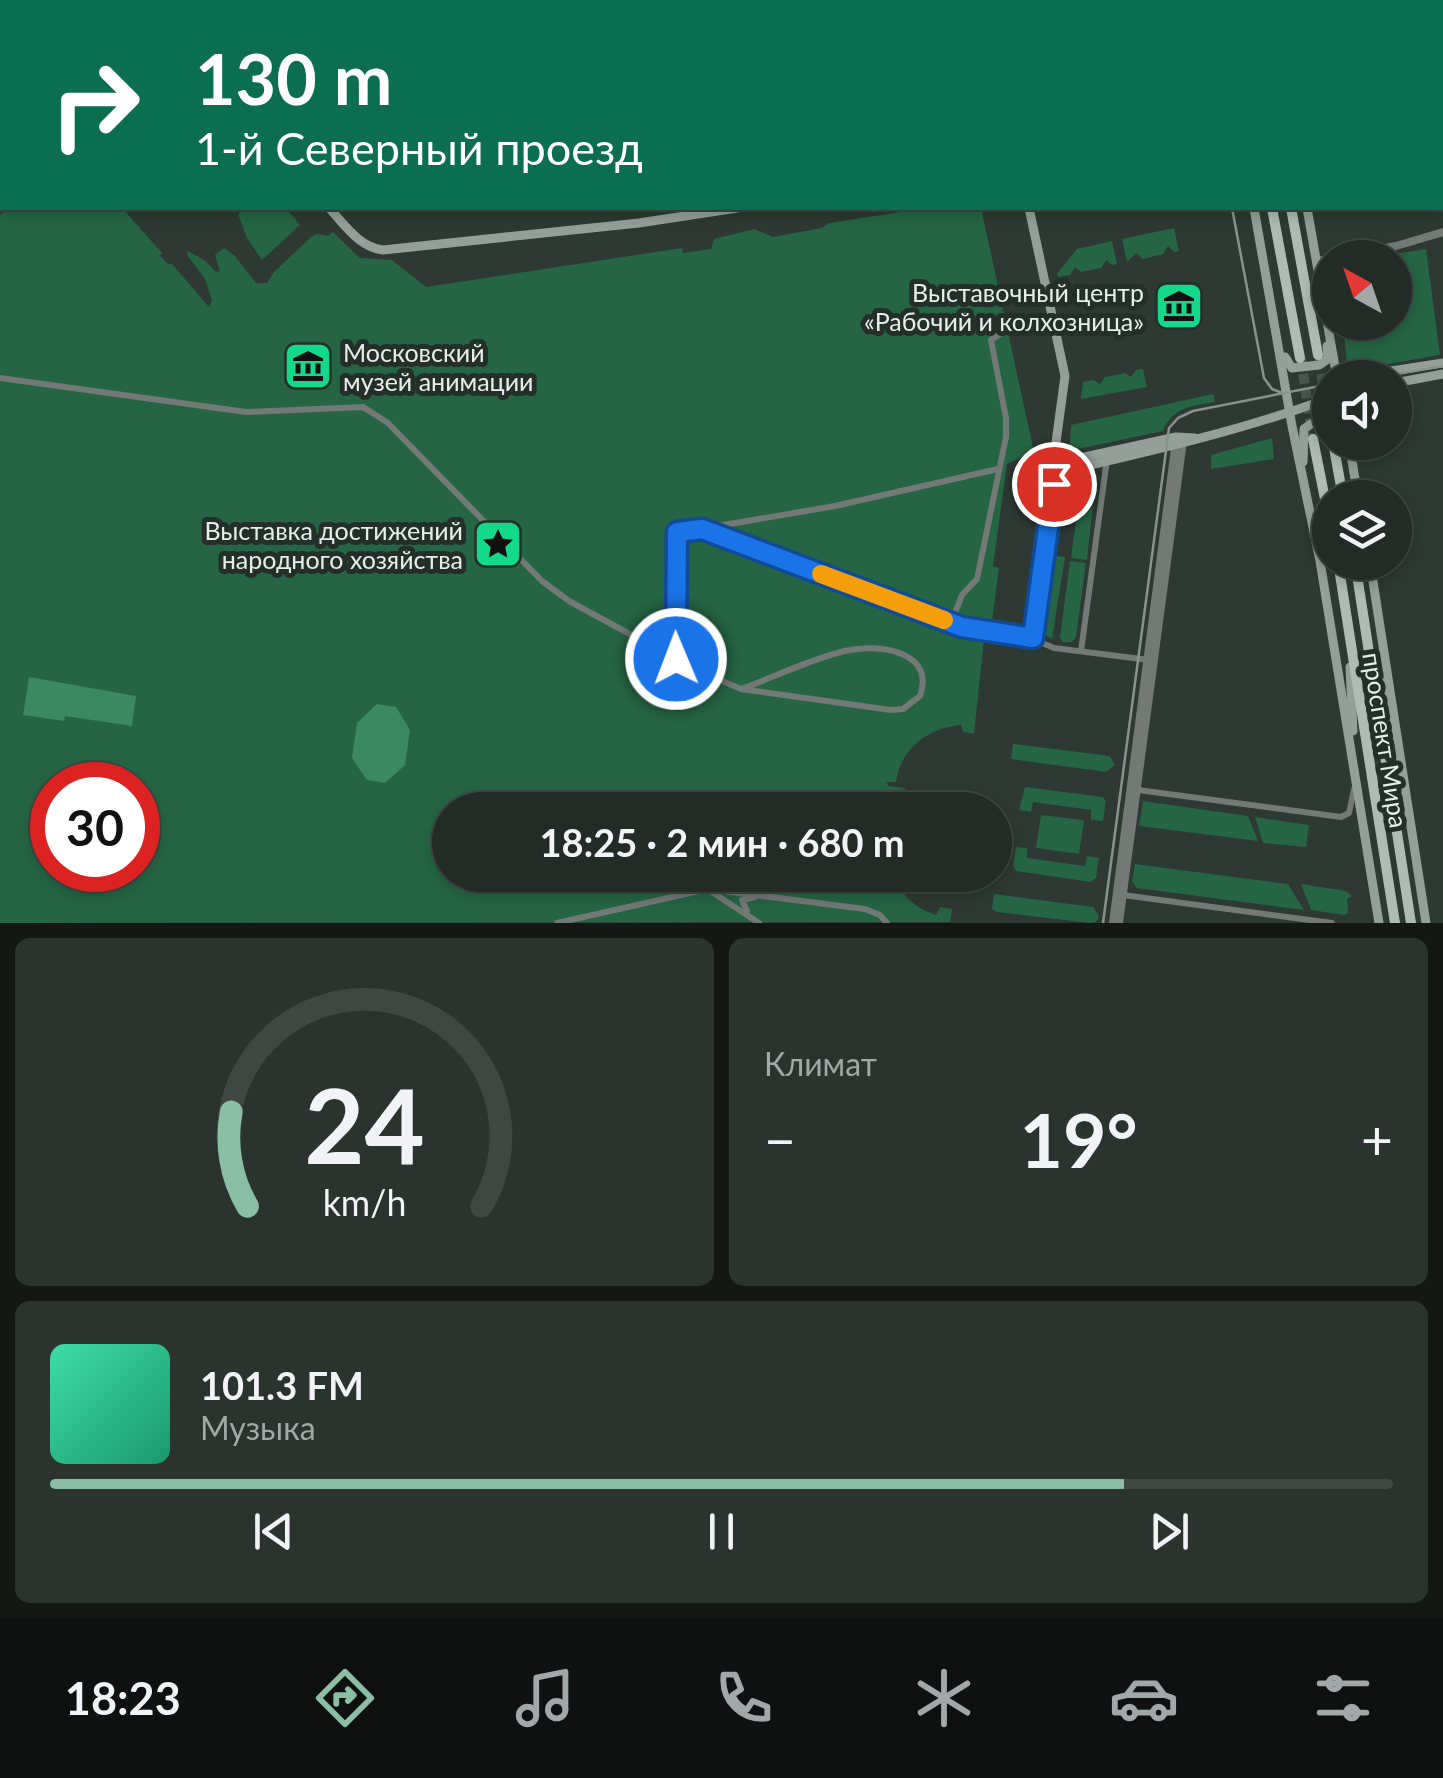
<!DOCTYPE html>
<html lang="ru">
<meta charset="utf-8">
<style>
body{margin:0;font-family:Lato,sans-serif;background:#2a332e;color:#f1f3f6;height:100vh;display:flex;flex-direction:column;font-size:38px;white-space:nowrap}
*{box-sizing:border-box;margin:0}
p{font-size:32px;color:#a2a7a7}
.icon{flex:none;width:55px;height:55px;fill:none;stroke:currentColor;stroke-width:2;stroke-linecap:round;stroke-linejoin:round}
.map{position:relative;height:923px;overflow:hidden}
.details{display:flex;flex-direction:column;gap:15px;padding:15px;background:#131815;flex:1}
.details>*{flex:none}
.hud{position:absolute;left:0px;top:0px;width:1445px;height:210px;box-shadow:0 5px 15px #0003,0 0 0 2px #3f4743;background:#0b6e4f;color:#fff;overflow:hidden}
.needle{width:65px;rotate:320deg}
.buttons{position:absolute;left:1312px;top:240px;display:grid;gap:20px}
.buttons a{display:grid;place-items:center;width:100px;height:100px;border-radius:50%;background:#222b26;box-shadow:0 5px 15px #0003,0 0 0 2px #3f4743;font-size:50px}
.speed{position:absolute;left:30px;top:762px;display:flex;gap:20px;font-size:50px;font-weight:700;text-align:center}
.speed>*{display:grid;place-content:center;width:130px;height:130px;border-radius:50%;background:#222b26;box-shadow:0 5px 15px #0003,0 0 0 2px #3f4743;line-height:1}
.speed .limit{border:15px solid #d22;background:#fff;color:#111}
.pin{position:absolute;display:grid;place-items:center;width:85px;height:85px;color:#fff;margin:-42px;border:5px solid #fff;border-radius:50%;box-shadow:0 2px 10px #0007}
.me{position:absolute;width:110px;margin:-55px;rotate:359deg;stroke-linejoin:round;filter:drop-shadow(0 0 8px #0008)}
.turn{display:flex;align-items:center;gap:35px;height:210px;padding:0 30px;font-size:45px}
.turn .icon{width:130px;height:130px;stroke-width:2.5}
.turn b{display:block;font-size:70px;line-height:85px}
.big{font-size:75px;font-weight:700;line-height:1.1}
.details .card{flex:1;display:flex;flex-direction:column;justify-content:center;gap:15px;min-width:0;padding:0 35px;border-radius:15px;background:#2a332e}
.details .dial{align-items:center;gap:0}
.dial svg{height:260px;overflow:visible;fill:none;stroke:#3f4743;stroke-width:7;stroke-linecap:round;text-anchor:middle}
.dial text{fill:#f1f3f6;stroke:none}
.song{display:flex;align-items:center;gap:30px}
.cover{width:120px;height:120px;border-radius:15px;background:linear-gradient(135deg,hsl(160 70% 55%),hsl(160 70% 35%))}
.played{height:10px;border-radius:5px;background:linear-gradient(90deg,#8abfa5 80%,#3f4743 80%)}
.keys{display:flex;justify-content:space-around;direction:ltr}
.heat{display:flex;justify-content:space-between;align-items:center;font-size:55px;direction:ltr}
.details .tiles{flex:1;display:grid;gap:15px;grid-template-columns:1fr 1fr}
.card:last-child{grid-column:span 2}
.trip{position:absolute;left:432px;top:792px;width:580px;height:100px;border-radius:50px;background:#222b26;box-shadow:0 5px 15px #0003,0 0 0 2px #3f4743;font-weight:700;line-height:100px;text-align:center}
.menu{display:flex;height:160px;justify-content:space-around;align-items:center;background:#0e110f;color:#a2a7a7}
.menu .icon{width:70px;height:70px}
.menu .current{color:#8abfa5}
.menu b{font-size:45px;color:#f1f3f6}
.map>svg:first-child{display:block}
.green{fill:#256544;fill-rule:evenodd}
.water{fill:#3a8960}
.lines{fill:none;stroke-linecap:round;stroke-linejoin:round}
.primary-tunnel{stroke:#49544d;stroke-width:10;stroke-dasharray:10 5;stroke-linecap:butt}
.minor{stroke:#737975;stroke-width:6}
.tertiary{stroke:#737975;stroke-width:8}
.secondary{stroke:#959f99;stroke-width:9}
.primary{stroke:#afbbb4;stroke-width:10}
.tram{stroke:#89938d;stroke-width:2.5}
.route-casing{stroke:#114b97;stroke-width:25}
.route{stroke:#1a73e8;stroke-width:18}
.slow{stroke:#f59e0b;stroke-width:18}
.labels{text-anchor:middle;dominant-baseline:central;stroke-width:10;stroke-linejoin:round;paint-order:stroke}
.poi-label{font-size:25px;fill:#e6eee9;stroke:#232f28;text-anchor:end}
.street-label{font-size:25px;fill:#e6eee9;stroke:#232f28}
</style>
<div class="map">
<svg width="1443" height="923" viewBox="0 0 1443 923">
<rect width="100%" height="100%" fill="#2d3932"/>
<!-- green -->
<g class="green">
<path d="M9 208H122L162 253 160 256 168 264H172L209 307 212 300 205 279 187 255 188 251 204 260 216 272 220 271 215 255 224 248 235 256 256 283H267L274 272 311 237 317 234 328 236 333 232 360 258 392 260 426 287 682 248 683 253 711 249 714 239 754 229 773 237 822 228 829 223 927 208H981L1034 452 1007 464 993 566 999 568 991 629H985L974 734 963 732 961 725C928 728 901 748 896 782H887L888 786 905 788 904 810H450V875H892C902 895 914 908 936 915L940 907 952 909 950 922 0 923V215ZM52 785H138V870H52Z"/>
<polygon points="245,208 286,208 300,225 262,260 247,238 238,214"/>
<polygon points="1174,228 1179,251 1174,252 1168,246 1163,254 1143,259 1136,253 1127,262 1122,239"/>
<polygon points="1112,241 1117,264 1112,265 1106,260 1101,268 1081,272 1075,267 1070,275 1058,277 1057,274 1077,249"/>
<polygon points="1426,249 1440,355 1354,370 1347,363 1343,323 1395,322 1395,258 1377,257"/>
<polygon points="1143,369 1147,387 1081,399 1083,382 1094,380 1100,384 1105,377 1125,373 1131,377 1136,370"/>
<path d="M1213 394 1215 402C1193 406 1172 407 1163 431L1078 449 1070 445 1071 425Z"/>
<polygon points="1272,438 1274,459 1211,469 1211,455"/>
<polygon points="1096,475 1087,560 1071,558 1081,483 1087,477"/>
<polygon points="1050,555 1065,557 1052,639 1043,634 1041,626"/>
<polygon points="1070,561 1086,563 1076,637 1072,642 1063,642 1060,638"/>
<polygon points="1013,744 1110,756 1115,765 1106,772 1011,759"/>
<polygon points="1025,787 1103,797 1106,801 1103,821 1091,820 1091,810 1033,802 1031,812 1019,810"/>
<polygon points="1143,801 1248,816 1258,841 1139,826"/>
<polygon points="1041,815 1084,820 1079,854 1036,848"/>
<polygon points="1255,817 1309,825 1306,847 1263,843"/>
<polygon points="1016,847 1027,848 1027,858 1085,866 1087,856 1099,858 1096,878 1091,882 1016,871 1013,866"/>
<polygon points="1135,864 1288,884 1304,910 1137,888 1132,882"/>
<polygon points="1301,884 1346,891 1352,896 1347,899 1348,913 1344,915 1311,910"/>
<polygon points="994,894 1093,907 1099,916 1096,922 1090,923 997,912 992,909"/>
</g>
<!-- water -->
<g class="water">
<polygon points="29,677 136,696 132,726 65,716 64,721 23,715"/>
<polygon points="377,704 396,707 410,730 405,765 385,783 367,780 352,758 357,723"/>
</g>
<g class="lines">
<!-- primary-tunnel -->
<g class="primary-tunnel">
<polyline points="1301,359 1313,439"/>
<polyline points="1319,359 1330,427"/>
</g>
<!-- minor -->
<g class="minor">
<polyline points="702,0 702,2"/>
<polyline points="955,0 955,2"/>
<path d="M0 378 246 412 363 407 388 423 542 581 569 601 692 668 741 689 891 710 903 709 920 696C936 651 878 643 845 651 810 659 775 677 741 689"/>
<polyline points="702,529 962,627 1033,639 1054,648 1149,660"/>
<polyline points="951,623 962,595 977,579 1006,437 1006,418 991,340 1007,329 1053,320"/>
<polyline points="1033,639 1054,484"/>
<polyline points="1081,651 1107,459"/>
<polyline points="676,659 677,533 835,506 998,469"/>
<polyline points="1138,790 1341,817 1349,813 1354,789"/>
<polyline points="709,890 759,923"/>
<polyline points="1123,895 1332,923"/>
<polyline points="747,911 742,900 755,897"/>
<polyline points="557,923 708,889 865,909 880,915 887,923"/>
</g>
<!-- tertiary -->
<g class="tertiary">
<polyline points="1336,258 1396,246 1443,232"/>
<polyline points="1317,261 1330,259"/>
<polyline points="1113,923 1176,441"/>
<polyline points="1119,923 1183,441"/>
</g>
<!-- secondary -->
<g class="secondary">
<polyline points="146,0 148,2"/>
<polyline points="1218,0 1218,2"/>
<polyline points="1267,0 1267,2"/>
<path d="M329 208C345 225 359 247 383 250L639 223 737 208"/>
<polyline points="1029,208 1065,376 1054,457"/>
<polyline points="1254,208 1292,426 1320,561 1379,923"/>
<polyline points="1307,208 1337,378"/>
<polyline points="1285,357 1292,368 1319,365 1328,359 1327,346"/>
<polyline points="1346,378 1443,363"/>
<polyline points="1395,383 1443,374"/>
<polyline points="1349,442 1358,498"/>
<polyline points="1062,462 1176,437 1195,438"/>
<polyline points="1303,462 1304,429 1311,424 1330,420"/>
<path d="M1065 471 1060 460 1050 457 1040 462 1038 471 1043 482C1054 487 1062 482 1065 471 1155 450 1243 430 1330 398"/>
<polyline points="1370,562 1426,923"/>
<polyline points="1350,667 1353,731"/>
<polyline points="1375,667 1392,719"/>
</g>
<!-- primary -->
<g class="primary">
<polyline points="1235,0 1235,2"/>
<polyline points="1257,0 1257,2"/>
<polyline points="1272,208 1300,358"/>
<polyline points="1291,208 1318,355"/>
<polyline points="1313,439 1330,524"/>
<polyline points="1333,442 1343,498"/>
<polyline points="1338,562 1395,923"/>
<polyline points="1355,562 1411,923"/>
</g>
<!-- tram -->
<g class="tram">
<polyline points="952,0 953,2"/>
<polyline points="1197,0 1197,2"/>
<polyline points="1232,208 1264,378 1272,389 1285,394"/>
<polyline points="1373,378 1443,366"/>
<polyline points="1103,923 1169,428 1178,418 1193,411 1330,384"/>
</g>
</g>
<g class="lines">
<!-- route casing -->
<g class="route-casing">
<polyline id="route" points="676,659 677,532 702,529 962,627 1033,638 1054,484"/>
</g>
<!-- route -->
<use href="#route" class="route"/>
<!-- slow -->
<polyline class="slow" points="821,574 944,620"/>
</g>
<!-- icons -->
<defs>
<g id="museum-square" transform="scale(2.5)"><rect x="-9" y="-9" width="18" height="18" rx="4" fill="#13d98a" stroke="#232f28"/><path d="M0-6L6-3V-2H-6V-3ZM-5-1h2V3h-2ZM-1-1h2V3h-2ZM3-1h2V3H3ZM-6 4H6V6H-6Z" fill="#111"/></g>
<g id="sight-square" transform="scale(2.5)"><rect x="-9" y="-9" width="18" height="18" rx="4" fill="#13d98a" stroke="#232f28"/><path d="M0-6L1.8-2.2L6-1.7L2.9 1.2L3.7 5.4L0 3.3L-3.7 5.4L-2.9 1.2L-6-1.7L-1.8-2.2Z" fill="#111"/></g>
</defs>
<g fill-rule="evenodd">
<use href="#museum-square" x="1179" y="306"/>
<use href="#museum-square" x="308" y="366"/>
<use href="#sight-square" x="498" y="544"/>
</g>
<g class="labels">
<!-- poi labels -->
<g class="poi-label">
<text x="1144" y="292">Выставочный центр<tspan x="1144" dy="29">«Рабочий и колхозница»</tspan></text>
<text x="343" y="352" text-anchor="start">Московский<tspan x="343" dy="29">музей анимации</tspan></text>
<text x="463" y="530">Выставка достижений<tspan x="463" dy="29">народного хозяйства</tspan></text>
</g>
<!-- street labels -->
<g class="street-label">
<text transform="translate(1386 740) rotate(81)">проспект Мира</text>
</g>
</g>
</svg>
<div class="buttons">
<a><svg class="needle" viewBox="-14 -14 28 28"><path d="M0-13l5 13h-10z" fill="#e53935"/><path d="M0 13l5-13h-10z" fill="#a2a7a7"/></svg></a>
<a><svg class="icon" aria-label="sound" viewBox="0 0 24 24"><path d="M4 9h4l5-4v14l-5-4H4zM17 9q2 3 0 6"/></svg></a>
<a><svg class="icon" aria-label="layers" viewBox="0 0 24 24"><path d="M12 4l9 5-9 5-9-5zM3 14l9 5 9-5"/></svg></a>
</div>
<div class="speed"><div class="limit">30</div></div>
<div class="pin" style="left:1054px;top:484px;background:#d93025"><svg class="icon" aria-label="arrive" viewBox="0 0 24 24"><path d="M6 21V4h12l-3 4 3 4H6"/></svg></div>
<svg class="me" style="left:676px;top:659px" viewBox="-20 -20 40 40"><circle r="17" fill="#1a73e8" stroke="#fff" stroke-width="3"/><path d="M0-11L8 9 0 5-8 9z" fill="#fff"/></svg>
<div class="trip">18:25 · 2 мин · 680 m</div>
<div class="hud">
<div class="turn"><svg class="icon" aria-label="right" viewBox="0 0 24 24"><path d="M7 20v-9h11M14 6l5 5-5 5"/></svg><div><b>130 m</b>1-й Северный проезд</div></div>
</div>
</div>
<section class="details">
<div class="tiles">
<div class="card dial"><svg viewBox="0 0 100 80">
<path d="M14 69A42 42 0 1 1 86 69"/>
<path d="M14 69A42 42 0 0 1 9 40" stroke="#8abfa5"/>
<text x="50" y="56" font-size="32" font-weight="700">24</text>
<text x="50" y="72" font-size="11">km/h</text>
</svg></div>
<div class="card"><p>Климат</p>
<div class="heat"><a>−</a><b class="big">19°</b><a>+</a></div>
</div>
<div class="card">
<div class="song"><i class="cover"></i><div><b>101.3 FM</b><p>Музыка</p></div></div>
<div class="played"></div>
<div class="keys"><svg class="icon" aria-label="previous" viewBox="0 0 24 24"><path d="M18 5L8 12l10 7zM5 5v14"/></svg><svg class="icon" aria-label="pause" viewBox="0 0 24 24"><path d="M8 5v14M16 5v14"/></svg><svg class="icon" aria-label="next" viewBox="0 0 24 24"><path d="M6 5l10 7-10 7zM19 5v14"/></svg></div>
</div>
</div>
</section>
<nav class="menu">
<b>18:23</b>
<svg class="icon current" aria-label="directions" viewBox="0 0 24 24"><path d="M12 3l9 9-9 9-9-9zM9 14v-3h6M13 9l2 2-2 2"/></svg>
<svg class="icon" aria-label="music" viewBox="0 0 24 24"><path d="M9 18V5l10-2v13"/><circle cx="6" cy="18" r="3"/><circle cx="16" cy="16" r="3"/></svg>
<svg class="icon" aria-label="phone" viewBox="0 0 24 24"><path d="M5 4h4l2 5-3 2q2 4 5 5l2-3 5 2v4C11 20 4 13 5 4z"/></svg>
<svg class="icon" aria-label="climate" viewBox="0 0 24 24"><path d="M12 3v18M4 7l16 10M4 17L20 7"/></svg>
<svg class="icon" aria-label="car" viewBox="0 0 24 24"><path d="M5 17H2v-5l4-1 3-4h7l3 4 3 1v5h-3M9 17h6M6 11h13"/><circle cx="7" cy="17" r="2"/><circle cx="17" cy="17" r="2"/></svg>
<svg class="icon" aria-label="filters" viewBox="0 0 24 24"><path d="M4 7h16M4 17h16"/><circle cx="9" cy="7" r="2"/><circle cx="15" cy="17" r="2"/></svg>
</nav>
